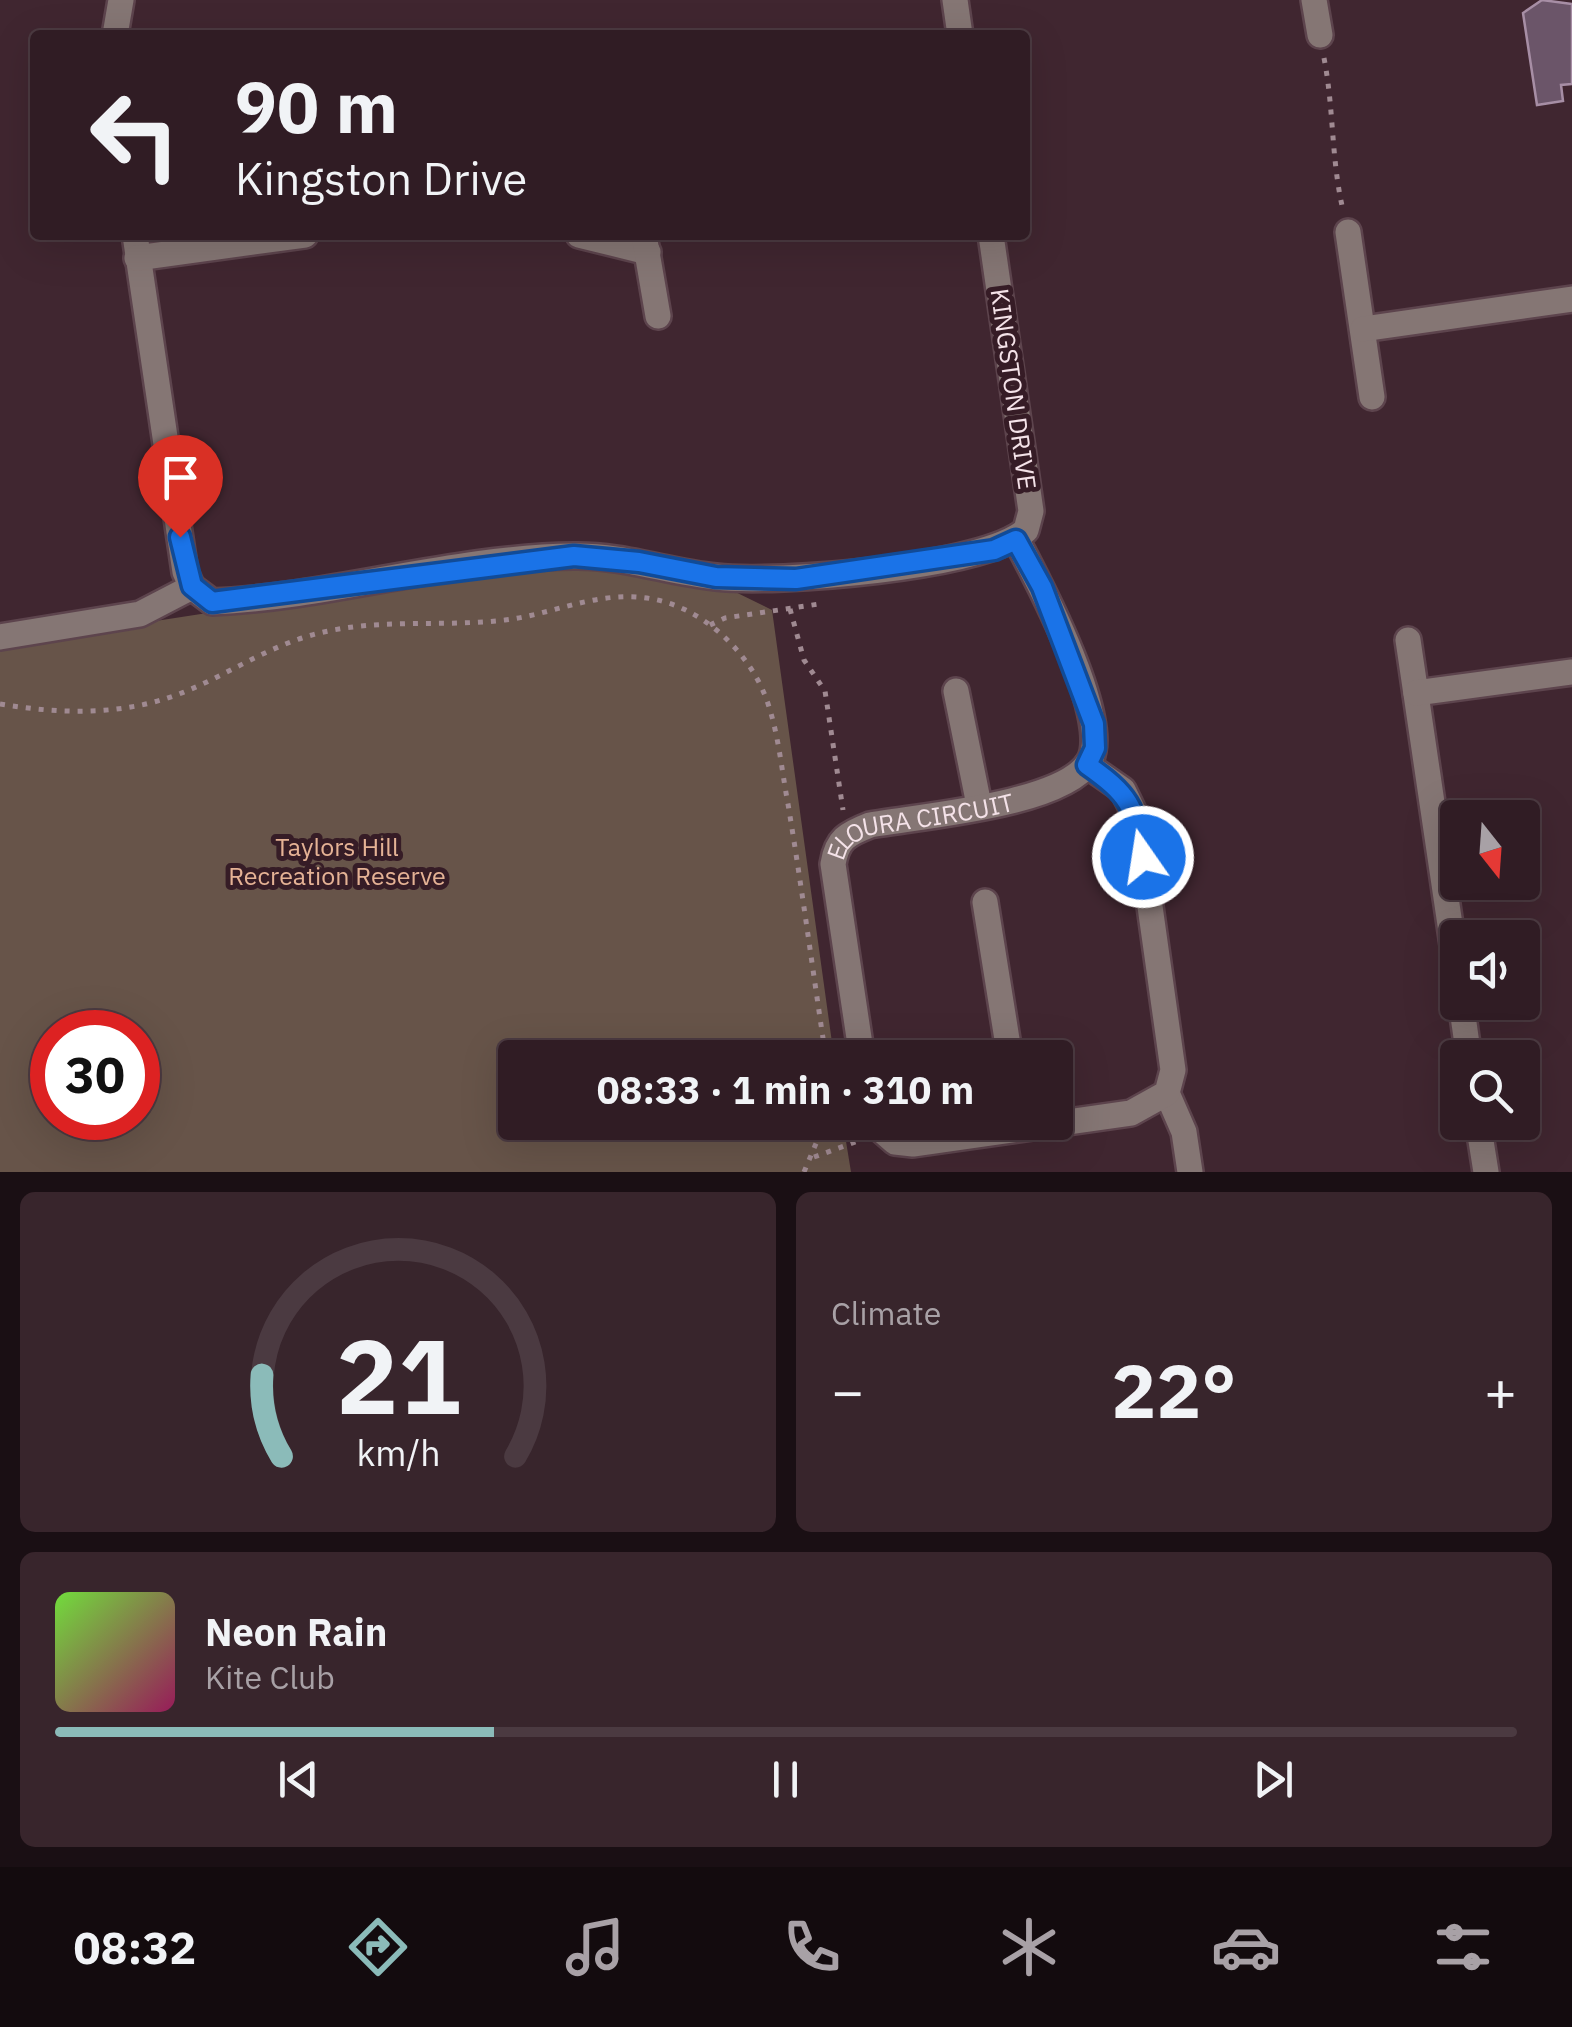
<!DOCTYPE html>
<meta charset="utf-8">
<style>
body{margin:0;font-family:"IBM Plex Sans",sans-serif;background:#38252c;color:#f1f3f6;height:100vh;display:flex;flex-direction:column;font-size:38px;white-space:nowrap}
*{box-sizing:border-box;margin:0}
p{font-size:32px;color:#a8a1a6}
.icon{flex:none;width:55px;height:55px;fill:none;stroke:currentColor;stroke-width:2;stroke-linecap:round;stroke-linejoin:round}
.map{position:relative;height:1172px;overflow:hidden}
.side{display:flex;flex-direction:column;gap:20px;padding:20px;background:#1a0f14;flex:1}
.side>*{flex:none}
.hud{position:absolute;left:30px;top:30px;width:1000px;height:210px;border-radius:10px;box-shadow:0 10px 40px #0002,0 0 0 2px #4b3a41;background:#301c24;color:#f1f3f6;overflow:hidden}
.needle{width:65px;rotate:163deg}
.tools{position:absolute;left:1440px;top:800px;display:grid;gap:20px}
.tools a{display:grid;place-items:center;width:100px;height:100px;border-radius:10px;background:#301c24;box-shadow:0 10px 40px #0002,0 0 0 2px #4b3a41;font-size:50px}
.speed{position:absolute;left:30px;top:1010px;display:flex;gap:20px;font-size:50px;font-weight:700;text-align:center}
.speed>*{display:grid;place-content:center;width:130px;height:130px;border-radius:50%;background:#301c24;box-shadow:0 10px 40px #0002,0 0 0 2px #4b3a41;line-height:1}
.speed .limit{border:15px solid #d22;background:#fff;color:#111}
.pin{position:absolute;display:grid;place-items:center;width:85px;height:85px;color:#fff;margin:-102px -42px;border-radius:50% 50% 50% 0;rotate:-45deg;box-shadow:0 0 10px #0007}
.pin .icon{rotate:45deg}
.me{position:absolute;width:110px;margin:-55px;rotate:347deg;stroke-linejoin:round;filter:drop-shadow(0 0 8px #0008)}
.turn{display:flex;align-items:center;gap:35px;height:210px;padding:0 40px;font-size:45px}
.turn .icon{width:130px;height:130px;stroke-width:2.5}
.turn b{display:block;font-size:70px;line-height:85px}
.big{font-size:75px;font-weight:700;line-height:1.1}
.side .tile{flex:1;display:flex;flex-direction:column;justify-content:center;gap:15px;min-width:0;padding:0 35px;border-radius:15px;background:#38252c}
.side .dial{align-items:center;gap:0}
.dial svg{height:260px;overflow:visible;fill:none;stroke:#4b3a41;stroke-width:7;stroke-linecap:round;text-anchor:middle}
.dial text{fill:#f1f3f6;stroke:none}
.song{display:flex;align-items:center;gap:30px}
.cover{width:120px;height:120px;border-radius:15px;background:linear-gradient(135deg,hsl(100 70% 55%),hsl(330 70% 35%))}
.played{height:10px;border-radius:5px;background:linear-gradient(90deg,#8bbbb9 30%,#4b3a41 30%)}
.keys{display:flex;justify-content:space-around;direction:ltr}
.heat{display:flex;justify-content:space-between;align-items:center;font-size:55px;direction:ltr}
.side .tiles{flex:1;display:grid;gap:20px;grid-template-columns:1fr 1fr}
.tile:last-child{grid-column:span 2}
.trip{position:absolute;left:498px;top:1040px;width:575px;height:100px;border-radius:10px;background:#301c24;box-shadow:0 10px 40px #0002,0 0 0 2px #4b3a41;font-weight:700;line-height:100px;text-align:center}
.menu{display:flex;height:160px;justify-content:space-around;align-items:center;background:#130b0e;color:#a8a1a6}
.menu .icon{width:70px;height:70px}
.menu .active{color:#8bbbb9}
.menu b{font-size:45px;color:#f1f3f6}
.map>svg:first-child{display:block}
.green{fill:#675449;fill-rule:evenodd}
.building{fill:#6b5569;stroke:#a78ea5;stroke-width:2.5}
.lines{fill:none;stroke-linecap:round;stroke-linejoin:round}
.minor-casing{stroke:#5d444d;stroke-width:30}
.path{stroke:#a08a92;stroke-width:5;stroke-dasharray:5 8;stroke-linecap:butt}
.minor{stroke:#857674;stroke-width:25}
.route-casing{stroke:#114b97;stroke-width:25}
.route{stroke:#1a73e8;stroke-width:18}
.labels{text-anchor:middle;dominant-baseline:central;stroke-width:10;stroke-linejoin:round;paint-order:stroke}
.street-label{font-size:25px;fill:#f4e2e8;stroke:#361c26}
.park-label{font-size:25px;fill:#e5b295;stroke:#361c26}
</style>
<div class="map">
<svg width="1572" height="1172" viewBox="0 0 1572 1172">
<rect width="100%" height="100%" fill="#402630"/>
<!-- green -->
<path class="green" d="M519 565H578L717 583 772 610 834 1057 515 1058V1122L843 1123 851 1172H0V645ZM52 1032H138V1118H52Z"/>
<!-- building -->
<polygon class="building" points="1542,0 1572,4 1572,84 1561,85 1563,101 1537,105 1523,13"/>
<g class="lines">
<!-- minor casing -->
<g class="minor-casing">
<g id="minor">
<polyline points="955,0 960,35"/>
<polyline points="1314,0 1320,35"/>
<polyline points="115,35 121,0"/>
<polyline points="1348,232 1372,397"/>
<path d="M135 235 185 572 192 587 212 602C333 597 452 557 574 556 622 555 668 572 716 577 776 584 985 568 1026 530L1031 511 991 235"/>
<polyline points="579,235 648,252"/>
<polyline points="644,235 658,316"/>
<polyline points="137,258 305,235"/>
<polyline points="1363,329 1572,299"/>
<polyline points="0,637 140,614 192,587"/>
<polyline points="1408,640 1458,979"/>
<polyline points="956,691 979,805"/>
<polyline points="1416,693 1572,672"/>
<polyline points="985,902 1010,1058"/>
<polyline points="1461,1002 1469,1058"/>
<path id="s1" d="M862 1058 833 864C837 839 847 834 870 825 920 816 1062 805 1089 762 1114 722 1037 579 1016 539"/>
<polyline points="1167,1093 1184,1132 1190,1172"/>
<polyline points="872,1122 895,1142 913,1144 1131,1113 1167,1093 1173,1070 1138,821 1123,790 1087,765"/>
<polyline points="1478,1122 1486,1172"/>
</g>
</g>
<!-- path -->
<g class="path">
<path d="M1324 58C1334 109 1331 159 1343 210"/>
<polyline points="790,609 804,660 825,691 843,810"/>
<polyline points="710,625 725,618 819,604"/>
<path d="M0 704C60 714 121 716 179 694 221 678 259 652 302 638 369 616 437 628 505 620 555 614 600 589 653 599 701 608 745 648 764 693 778 727 781 767 788 804 802 888 813 973 826 1058"/>
<polyline points="814,1157 858,1141"/>
<polyline points="804,1172 825,1122"/>
</g>
<!-- minor -->
<use href="#minor" class="minor"/>
</g>
<g class="lines">
<!-- route casing -->
<g class="route-casing">
<path id="route" d="M180 537 192 586 212 602 574 556 639 562 716 577 796 579 994 550 1016 540 1042 587 1094 724 1095 748 1087 765C1128 794 1136 806 1143 857"/>
</g>
<!-- route -->
<use href="#route" class="route"/>
</g>
<g class="labels">
<!-- street labels -->
<g class="street-label">
<text transform="translate(1014 389) rotate(82)">KINGSTON DRIVE</text>
<text stroke="none"><textPath href="#s1" startOffset="300">ELOURA CIRCUIT</textPath></text>
</g>
<!-- park labels -->
<g class="park-label">
<text x="337" y="846">Taylors Hill<tspan x="337" dy="29">Recreation Reserve</tspan></text>
</g>
</g>
</svg>
<div class="tools">
<a><svg class="needle" viewBox="-14 -14 28 28"><path d="M0-13l5 13h-10z" fill="#e53935"/><path d="M0 13l5-13h-10z" fill="#a8a1a6"/></svg></a>
<a><svg class="icon" aria-label="sound" viewBox="0 0 24 24"><path d="M4 9h4l5-4v14l-5-4H4zM17 9q2 3 0 6"/></svg></a>
<a><svg class="icon" aria-label="search" viewBox="0 0 24 24"><circle cx="10" cy="10" r="6"/><path d="M15 15l6 6"/></svg></a>
</div>
<div class="speed"><div class="limit">30</div></div>
<div class="pin" style="left:180px;top:537px;background:#d93025"><svg class="icon" aria-label="arrive" viewBox="0 0 24 24"><path d="M6 21V4h12l-3 4 3 4H6"/></svg></div>
<svg class="me" style="left:1143px;top:857px" viewBox="-20 -20 40 40"><circle r="17" fill="#1a73e8" stroke="#fff" stroke-width="3"/><path d="M0-11L8 9 0 5-8 9z" fill="#fff"/></svg>
<div class="trip">08:33 · 1 min · 310 m</div>
<div class="hud">
<div class="turn"><svg class="icon" aria-label="left" viewBox="0 0 24 24"><path d="M17 20v-9H6M10 6l-5 5 5 5"/></svg><div><b>90 m</b>Kingston Drive</div></div>
</div>
</div>
<section class="side">
<div class="tiles">
<div class="tile dial"><svg viewBox="0 0 100 80">
<path d="M14 69A42 42 0 1 1 86 69"/>
<path d="M14 69A42 42 0 0 1 8 44" stroke="#8bbbb9"/>
<text x="50" y="56" font-size="32" font-weight="700">21</text>
<text x="50" y="72" font-size="11">km/h</text>
</svg></div>
<div class="tile"><p>Climate</p>
<div class="heat"><a>−</a><b class="big">22°</b><a>+</a></div>
</div>
<div class="tile">
<div class="song"><i class="cover"></i><div><b>Neon Rain</b><p>Kite Club</p></div></div>
<div class="played"></div>
<div class="keys"><svg class="icon" aria-label="previous" viewBox="0 0 24 24"><path d="M18 5L8 12l10 7zM5 5v14"/></svg><svg class="icon" aria-label="pause" viewBox="0 0 24 24"><path d="M8 5v14M16 5v14"/></svg><svg class="icon" aria-label="next" viewBox="0 0 24 24"><path d="M6 5l10 7-10 7zM19 5v14"/></svg></div>
</div>
</div>
</section>
<nav class="menu">
<b>08:32</b>
<svg class="icon active" aria-label="directions" viewBox="0 0 24 24"><path d="M12 3l9 9-9 9-9-9zM9 14v-3h6M13 9l2 2-2 2"/></svg>
<svg class="icon" aria-label="music" viewBox="0 0 24 24"><path d="M9 18V5l10-2v13"/><circle cx="6" cy="18" r="3"/><circle cx="16" cy="16" r="3"/></svg>
<svg class="icon" aria-label="phone" viewBox="0 0 24 24"><path d="M5 4h4l2 5-3 2q2 4 5 5l2-3 5 2v4C11 20 4 13 5 4z"/></svg>
<svg class="icon" aria-label="climate" viewBox="0 0 24 24"><path d="M12 3v18M4 7l16 10M4 17L20 7"/></svg>
<svg class="icon" aria-label="car" viewBox="0 0 24 24"><path d="M5 17H2v-5l4-1 3-4h7l3 4 3 1v5h-3M9 17h6M6 11h13"/><circle cx="7" cy="17" r="2"/><circle cx="17" cy="17" r="2"/></svg>
<svg class="icon" aria-label="filters" viewBox="0 0 24 24"><path d="M4 7h16M4 17h16"/><circle cx="9" cy="7" r="2"/><circle cx="15" cy="17" r="2"/></svg>
</nav>
